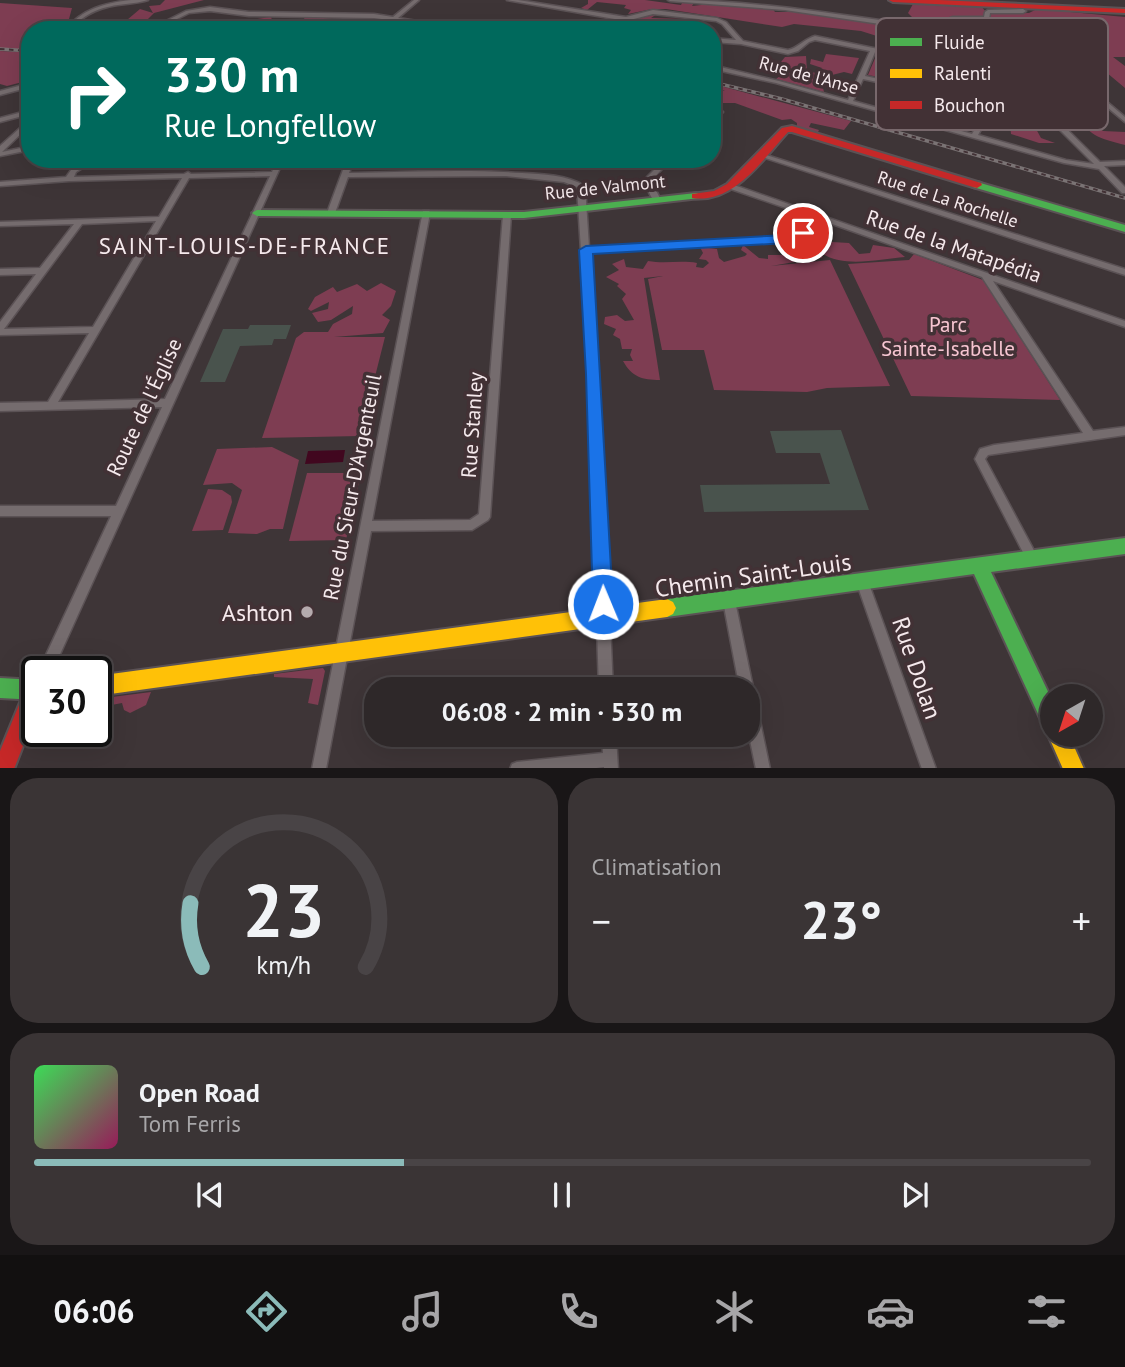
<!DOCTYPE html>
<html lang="fr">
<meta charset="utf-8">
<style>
body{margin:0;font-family:"PT Sans",sans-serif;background:#3a3435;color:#f1f3f6;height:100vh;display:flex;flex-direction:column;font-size:26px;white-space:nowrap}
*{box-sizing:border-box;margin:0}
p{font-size:23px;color:#a7a6a8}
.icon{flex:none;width:38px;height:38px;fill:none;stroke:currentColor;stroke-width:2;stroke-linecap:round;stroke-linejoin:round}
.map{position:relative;height:768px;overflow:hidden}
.sheet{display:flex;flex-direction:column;gap:10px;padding:10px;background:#191617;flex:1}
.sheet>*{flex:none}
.banner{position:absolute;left:21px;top:21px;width:700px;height:147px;border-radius:28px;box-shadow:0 7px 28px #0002,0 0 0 2px #494446;background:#00695c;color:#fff;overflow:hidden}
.needle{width:46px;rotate:219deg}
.controls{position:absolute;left:1040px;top:684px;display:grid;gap:14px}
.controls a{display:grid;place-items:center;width:63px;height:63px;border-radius:50%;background:#2e2829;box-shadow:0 7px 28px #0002,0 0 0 2px #494446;font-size:35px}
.speed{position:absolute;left:21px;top:656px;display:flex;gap:14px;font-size:35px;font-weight:700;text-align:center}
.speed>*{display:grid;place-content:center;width:91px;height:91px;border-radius:50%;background:#2e2829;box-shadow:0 7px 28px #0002,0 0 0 2px #494446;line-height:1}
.speed .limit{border:4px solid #111;border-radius:10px;background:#fff;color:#111}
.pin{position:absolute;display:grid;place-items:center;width:60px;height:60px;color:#fff;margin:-30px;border:4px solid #fff;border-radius:50%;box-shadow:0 2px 7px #0007}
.me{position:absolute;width:77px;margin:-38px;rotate:359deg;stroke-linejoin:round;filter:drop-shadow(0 0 5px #0008)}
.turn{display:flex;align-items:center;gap:24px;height:147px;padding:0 28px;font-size:32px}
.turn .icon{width:91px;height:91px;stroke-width:2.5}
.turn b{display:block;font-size:49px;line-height:60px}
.big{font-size:52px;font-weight:700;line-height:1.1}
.sheet .tile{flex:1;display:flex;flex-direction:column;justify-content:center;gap:10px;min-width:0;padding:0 24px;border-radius:28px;background:#3a3435}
.sheet .dial{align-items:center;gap:0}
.dial svg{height:182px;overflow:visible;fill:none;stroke:#494446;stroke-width:7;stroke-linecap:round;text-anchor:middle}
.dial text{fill:#f1f3f6;stroke:none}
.song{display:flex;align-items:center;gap:21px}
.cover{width:84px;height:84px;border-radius:10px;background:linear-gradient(135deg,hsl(130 70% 55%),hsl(330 70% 35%))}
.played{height:7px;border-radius:4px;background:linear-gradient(90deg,#8bbbb9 35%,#494446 35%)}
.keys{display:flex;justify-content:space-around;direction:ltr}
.heat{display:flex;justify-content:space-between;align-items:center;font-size:38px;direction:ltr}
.sheet .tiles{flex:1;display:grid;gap:10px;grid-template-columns:1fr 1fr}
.tile:last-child{grid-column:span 2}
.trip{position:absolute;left:364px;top:677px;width:396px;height:70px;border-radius:28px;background:#2e2829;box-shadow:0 7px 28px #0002,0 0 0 2px #494446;font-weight:700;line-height:70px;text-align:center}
.dock{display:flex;height:112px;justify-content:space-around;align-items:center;background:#121010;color:#a7a6a8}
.dock .icon{width:49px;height:49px}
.dock .on{color:#8bbbb9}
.dock b{font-size:32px;color:#f1f3f6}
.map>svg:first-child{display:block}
.green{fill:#7e3d52}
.water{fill:#41071f}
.building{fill:#49534d}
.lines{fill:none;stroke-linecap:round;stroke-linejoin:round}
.street-casing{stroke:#5b5255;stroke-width:3}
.fast-casing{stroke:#5b5255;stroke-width:4}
.slow-casing{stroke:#5b5255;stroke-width:4}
.jam-casing{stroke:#5b5255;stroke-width:4}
.street{fill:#756c6e;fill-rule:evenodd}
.fast{fill:#4caf50;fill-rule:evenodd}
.slow{fill:#ffc107;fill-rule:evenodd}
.jam{fill:#c62828;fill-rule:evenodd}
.rail-casing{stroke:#7a7374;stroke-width:3.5}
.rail{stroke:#423135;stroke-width:2;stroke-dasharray:4.5;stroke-linecap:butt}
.route{fill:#1a73e8;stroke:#114b97;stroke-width:2}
.poi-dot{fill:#b5aaad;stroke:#423135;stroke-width:2.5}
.labels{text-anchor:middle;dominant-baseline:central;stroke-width:7;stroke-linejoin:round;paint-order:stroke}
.far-street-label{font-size:18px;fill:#f5e9ec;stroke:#423135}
.street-label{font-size:21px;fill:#f5e9ec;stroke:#423135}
.park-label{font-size:21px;fill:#f7c5d1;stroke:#423135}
.neighbourhood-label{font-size:23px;letter-spacing:2px;fill:#f5e9ec;stroke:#423135}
.near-street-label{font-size:24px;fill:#f5e9ec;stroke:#423135}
.near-poi-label{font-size:24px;fill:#f5e9ec;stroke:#423135;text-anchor:end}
.key{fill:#423135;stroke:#78686c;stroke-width:2}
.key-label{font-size:19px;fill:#f5e9ec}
</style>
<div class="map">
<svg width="1125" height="769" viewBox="0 0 1125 769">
<rect width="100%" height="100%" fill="#3e3537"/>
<!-- green -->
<g class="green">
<polygon points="165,0 204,0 154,13 137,30 73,30 103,25 109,29 121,25 140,9 153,13 149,6 160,5"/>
<path d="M588 0H645L681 5 682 3 676 0H696L692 6 710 4 772 8 775 12H788L790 10 923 29 940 27 957 20H989L991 14 1029 13 1037 9 1125 17V57H1113L1125 66V88L1094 62C1068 63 1064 60 1046 42L1065 41 1055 32 1029 28 1032 35 988 36 989 41 902 44 861 31 794 24 782 27 666 9H652L628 14 631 10 624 8 626 5 597 2 587 10 581 8 588 4Z"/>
<polygon points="0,3 72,8 66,30 30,30 30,50 0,48"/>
<polygon points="913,4 980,5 986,12 984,18 951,18 932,26 898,25 901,19 913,18 908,13"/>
<polygon points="657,14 651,18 685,19 687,24 706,29 676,29 675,25 656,23 650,26 633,23 624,27 633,20"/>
<polygon points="306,16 332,19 321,19 319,25 325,28 338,19 350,24 349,30 209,30 205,29 210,24 202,22 210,19 239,22 270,17 272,18 270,20 301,23"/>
<polygon points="0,51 22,52 19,60 30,68 30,80 7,86 0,84"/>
<polygon points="826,54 859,58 852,74 844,72 832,75 838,78 835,81 847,83 849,88 838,84 822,84 824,92 776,79 780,76 775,74 779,73 776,68 785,57 806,56 807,71 816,73 822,68 810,64 811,59 823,62"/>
<polygon points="881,54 879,61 904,66 905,60 892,58 897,56 927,60 939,68 958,70 955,62 965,63 966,67 981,78 1008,83 1005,87 992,88 996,95 1018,96 1024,99 1000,98 1012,104 1032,105 1022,108 1031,112 1031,115 1011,109 1027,124 1035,127 1041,138 1055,143 1039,143 1011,134 1010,123 985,93 949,79 949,86 960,91 920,83 944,86 945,82 897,71 889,79 868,75 876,56"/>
<path d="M891 84 892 92 933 102 938 97 953 101 969 115 968 120 964 121V117C951 113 940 115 928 109L922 113 904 109V103L876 94Z"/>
<polygon points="717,85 851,121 844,130 811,123 809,127 819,130 817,134 808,131 807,129 797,128 797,123 791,119 782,120 735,103 712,103 712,91 725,91 716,88"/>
<path d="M1079 116 1101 120 1103 122H1093L1103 131 1125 132V145C1104 139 1089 138 1079 116Z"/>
<path d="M815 235 821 236 820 240H814L829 245 832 242 849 243 859 254 870 253 873 245 894 248 905 257C880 259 845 268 823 254L822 258 816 257 813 253 815 249 811 245H803V238H814Z"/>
<path d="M743 245 759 258 768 259V255H790L806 260 771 266 830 260 890 386 827 388 807 392 714 390 704 350H662L648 279 663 276 644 278 660 380C642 380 632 377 623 361H633L630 355 632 349H622L620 339 613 335 616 329 604 324 605 317 617 315 625 321 634 320 622 299 626 294 617 286 619 284 606 277 619 270 612 264 624 259 626 267 643 269 648 261C665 264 681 260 697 263L696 267 703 268 709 263 706 260 699 259 703 253 700 247 717 249 719 258 724 262 745 256 747 254 741 250Z"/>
<polygon points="914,254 983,280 1060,400 911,396 848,264 909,260"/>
<polygon points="381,283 396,291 391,306 382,315 390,320 383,333 334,337 385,337 360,436 262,438 296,338 304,332 328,332 333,324 352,314 353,306 331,320 318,322 312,313 328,309 329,302 311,311 308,309 315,297 333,287 337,292 357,284 367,291"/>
<polygon points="272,447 299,460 283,529 270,529 257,534 228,533 242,490 232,483 203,485 217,449"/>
<polygon points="307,473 361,473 346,540 289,541"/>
<polygon points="208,489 222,490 231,496 232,502 223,530 192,531"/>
<polygon points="323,668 325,671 318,705 308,703 313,679 274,677 274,674"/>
<polygon points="151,692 146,705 130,713 124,710 122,703 96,708 96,699"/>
</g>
<!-- water -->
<polygon class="water" points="345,450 343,462 305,464 308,451"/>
<!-- building -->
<g class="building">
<polygon points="250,325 291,325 286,339 274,339 272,345 240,346 225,382 200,382 223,329 248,329"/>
<polygon points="841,430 869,510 704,512 700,485 830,484 820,453 776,453 770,431"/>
</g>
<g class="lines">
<!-- street casing -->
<g class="street-casing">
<g id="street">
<path d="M131 0H148C142 2 134 3 126 4 104 6 85 12 70 30H65C82 9 105 3 131 0Z"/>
<polygon points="414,0 419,0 398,18 475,30 460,30 395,21 384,30 378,30 389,20 374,18 249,16 210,11 189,13 171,22 181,30 175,30 164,22 186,11 210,7 249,12 374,14 393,17"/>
<path d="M507 0H518L626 17 653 10 717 18 726 22 743 41 788 50C798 48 804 39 815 36L912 56 1005 61 1015 54 1018 49H1022L1019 56 1011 62 1069 70 1125 117V122L1065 72 1001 64 1100 162 1125 161V165L1104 166 1125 187V193H1122L1099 169 1064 163 776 83 712 69V65L779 81 848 100 870 51 815 40 809 42 798 51 788 54 741 44 712 42V38L736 40 722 24 716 21 653 14 626 21ZM875 52 912 60 993 63 1094 164 1066 160 978 135 985 122 980 113 962 97 865 76ZM863 79 958 99 975 115 979 122 972 134 853 101Z"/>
<path d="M668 0C753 0 837 14 921 26L933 25 953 17H984L985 12 988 10 1023 9 1026 11 1023 13H990L989 19 986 21H954L936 28 921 30 785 10 670 1Z"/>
<polygon points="30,83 30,87 0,95 0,91"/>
<polygon points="712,104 723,112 712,121 712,115 716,112 712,109"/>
<polygon points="30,110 30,114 0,122 0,118"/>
<polygon points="30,119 30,125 2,152 30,146 30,150 0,156 0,146"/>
<polygon points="759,154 763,154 1125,269 1125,275 759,156"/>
<path d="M89 159H97L76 172 74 177 184 174 188 172 191 174 272 172 277 159H284L52 672H38L111 516H0V506H116L162 407 0 411V403L48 402 89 333 0 335V322L36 274 0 275V269L40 268 74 224 0 226V222L159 217 182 178 69 181 0 186V182L66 177 71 170ZM270 176 165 399 58 402 189 178ZM156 221 93 327 4 329 82 224Z"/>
<path d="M347 159H354L349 173C407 172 465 169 522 173 543 174 567 175 585 186L589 247 786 237 800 231 812 217 728 188V184H731L1125 321V327L993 281 1093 431 1125 427V435L988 455 985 459 1038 558 1036 562 1032 563 1028 562 975 459 980 449 994 445 1083 433 982 277 818 219 806 235 787 241 589 252 599 377 613 690H599L589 377 577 187 564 182 506 176 348 177 335 213 334 215H328L327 213Z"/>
<polygon points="639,159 652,159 662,161 664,159 671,159 651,181 661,200 660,202 654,202 643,181 659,165"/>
<polygon points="423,211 429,211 430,213 372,521 470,520 479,514 503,215 507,213 511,215 490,517 488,520 472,530 371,531 326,769 312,769"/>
<polygon points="863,578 867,580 869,584 936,769 922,769 857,584 859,580"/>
<polygon points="729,595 733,597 735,601 770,769 756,769 747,726 747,690 740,690 723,601 725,597"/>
<polygon points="602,735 616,735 618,769 604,769 604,767 589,769 510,769 512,764 517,762 603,753"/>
</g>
</g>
<!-- fast casing -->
<g class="fast-casing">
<g id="fast">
<polygon points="977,182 1125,225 1125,232 973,187 972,185"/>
<polygon points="696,193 700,194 700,198 524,218 257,216 252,213 257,210 524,212"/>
<polygon points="1125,538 1125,554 991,572 1052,700 1052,732 1045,729 974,574 667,617 661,614 658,608 661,602 667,599"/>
<polygon points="0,678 37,680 37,700 0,698"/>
</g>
</g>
<!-- slow casing -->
<g class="slow-casing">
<g id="slow">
<polygon points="667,599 673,602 676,608 673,614 667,617 96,696 96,676"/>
<polygon points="1052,727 1052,735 1069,735 1084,769 1063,769 1048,735"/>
</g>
</g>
<!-- jam casing -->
<g class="jam-casing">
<g id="jam">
<polygon points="889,0 939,0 1125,9 1125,13 893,2"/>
<path d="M792 126 981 183 982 185 977 188 973 187 792 132H788C762 160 734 204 692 198V194L714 191 727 184 782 128Z"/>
<polygon points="35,680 37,710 14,769 0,769 0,751 28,683"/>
</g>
</g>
<!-- street -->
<use href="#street" class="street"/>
<!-- fast -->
<use href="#fast" class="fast"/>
<!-- slow -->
<use href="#slow" class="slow"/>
<!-- jam -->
<use href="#jam" class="jam"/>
<!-- rail casing -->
<g class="rail-casing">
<g id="rail">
<polyline points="0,49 30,51"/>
<polyline points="712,82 782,99 1125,198"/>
</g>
</g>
<!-- rail -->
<use href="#rail" class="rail"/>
</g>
<!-- route -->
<polygon class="route" points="803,229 807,231 807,236 787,243 593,254 613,604 610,610 603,613 596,610 593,604 586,374 579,250 586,246 786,235"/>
<!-- markers -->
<circle class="poi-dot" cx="307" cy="612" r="7"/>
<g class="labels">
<!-- far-street labels -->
<g class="far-street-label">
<text transform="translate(809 75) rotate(15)">Rue de l'Anse</text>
<text transform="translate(605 187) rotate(-6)">Rue de Valmont</text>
<text transform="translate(948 199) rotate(18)">Rue de La Rochelle</text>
</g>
<!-- street labels -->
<g class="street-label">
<text transform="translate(954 246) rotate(19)">Rue de la Matapédia</text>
<text transform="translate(144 407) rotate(-65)">Route de l'Église</text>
<text transform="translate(472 425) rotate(-86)">Rue Stanley</text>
<text transform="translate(352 487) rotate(-79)">Rue du Sieur-D'Argenteuil</text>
</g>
<!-- park labels -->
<g class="park-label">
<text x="948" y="324">Parc<tspan x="948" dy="24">Sainte-Isabelle</tspan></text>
</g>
<!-- neighbourhood labels -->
<g class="neighbourhood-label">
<text x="245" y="245">SAINT-LOUIS-DE-FRANCE</text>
</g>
<!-- near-street labels -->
<g class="near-street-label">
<text transform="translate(753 575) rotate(-8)">Chemin Saint-Louis</text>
<text transform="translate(917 668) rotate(71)">Rue Dolan</text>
</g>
<!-- near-poi labels -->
<g class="near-poi-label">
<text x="293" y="612">Ashton</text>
</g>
</g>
<!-- legend -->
<rect x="876" y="18" width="232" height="112" rx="10" class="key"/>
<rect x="890" y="38" width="32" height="8" fill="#4caf50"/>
<rect x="890" y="69" width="32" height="9" fill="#ffc107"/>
<rect x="890" y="101" width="32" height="8" fill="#c62828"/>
<g class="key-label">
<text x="934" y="49">Fluide</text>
<text x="934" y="80">Ralenti</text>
<text x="934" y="112">Bouchon</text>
</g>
</svg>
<div class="controls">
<a><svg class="needle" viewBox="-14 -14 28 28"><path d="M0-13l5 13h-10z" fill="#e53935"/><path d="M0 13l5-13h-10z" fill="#a7a6a8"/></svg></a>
</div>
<div class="speed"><div class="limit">30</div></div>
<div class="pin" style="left:803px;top:233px;background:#d93025"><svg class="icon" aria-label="arrive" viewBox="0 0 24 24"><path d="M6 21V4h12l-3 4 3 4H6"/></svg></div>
<svg class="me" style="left:603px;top:604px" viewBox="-20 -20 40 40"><circle r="17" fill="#1a73e8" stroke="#fff" stroke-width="3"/><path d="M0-11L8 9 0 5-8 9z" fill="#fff"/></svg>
<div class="trip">06:08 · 2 min · 530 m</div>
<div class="banner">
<div class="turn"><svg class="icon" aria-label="right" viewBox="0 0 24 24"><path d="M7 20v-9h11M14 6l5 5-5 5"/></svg><div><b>330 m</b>Rue Longfellow</div></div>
</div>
</div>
<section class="sheet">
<div class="tiles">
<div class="tile dial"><svg viewBox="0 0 100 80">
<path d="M14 69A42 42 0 1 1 86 69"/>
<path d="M14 69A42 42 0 0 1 9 41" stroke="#8bbbb9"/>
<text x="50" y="56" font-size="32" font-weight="700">23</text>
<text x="50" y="72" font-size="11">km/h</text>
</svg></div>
<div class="tile"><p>Climatisation</p>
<div class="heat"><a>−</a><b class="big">23°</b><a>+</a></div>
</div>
<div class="tile">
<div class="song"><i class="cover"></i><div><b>Open Road</b><p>Tom Ferris</p></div></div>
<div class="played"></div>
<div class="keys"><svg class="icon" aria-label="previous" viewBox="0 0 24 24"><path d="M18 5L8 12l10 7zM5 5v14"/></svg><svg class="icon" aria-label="pause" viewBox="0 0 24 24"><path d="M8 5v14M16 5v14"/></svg><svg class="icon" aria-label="next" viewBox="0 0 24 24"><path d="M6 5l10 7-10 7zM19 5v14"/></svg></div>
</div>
</div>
</section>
<nav class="dock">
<b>06:06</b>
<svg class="icon on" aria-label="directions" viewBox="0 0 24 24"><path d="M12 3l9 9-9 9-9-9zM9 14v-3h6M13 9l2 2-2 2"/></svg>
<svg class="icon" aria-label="music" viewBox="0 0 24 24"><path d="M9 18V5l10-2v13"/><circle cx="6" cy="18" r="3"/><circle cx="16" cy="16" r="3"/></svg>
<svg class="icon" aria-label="phone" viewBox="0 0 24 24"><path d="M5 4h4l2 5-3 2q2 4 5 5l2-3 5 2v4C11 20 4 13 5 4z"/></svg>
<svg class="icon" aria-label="climate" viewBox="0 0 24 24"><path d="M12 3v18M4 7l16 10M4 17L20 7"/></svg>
<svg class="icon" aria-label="car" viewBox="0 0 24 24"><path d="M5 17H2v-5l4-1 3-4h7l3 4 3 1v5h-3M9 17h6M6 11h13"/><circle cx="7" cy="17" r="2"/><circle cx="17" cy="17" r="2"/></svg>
<svg class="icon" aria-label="filters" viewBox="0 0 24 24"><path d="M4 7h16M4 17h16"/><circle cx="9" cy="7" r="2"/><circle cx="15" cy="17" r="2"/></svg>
</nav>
